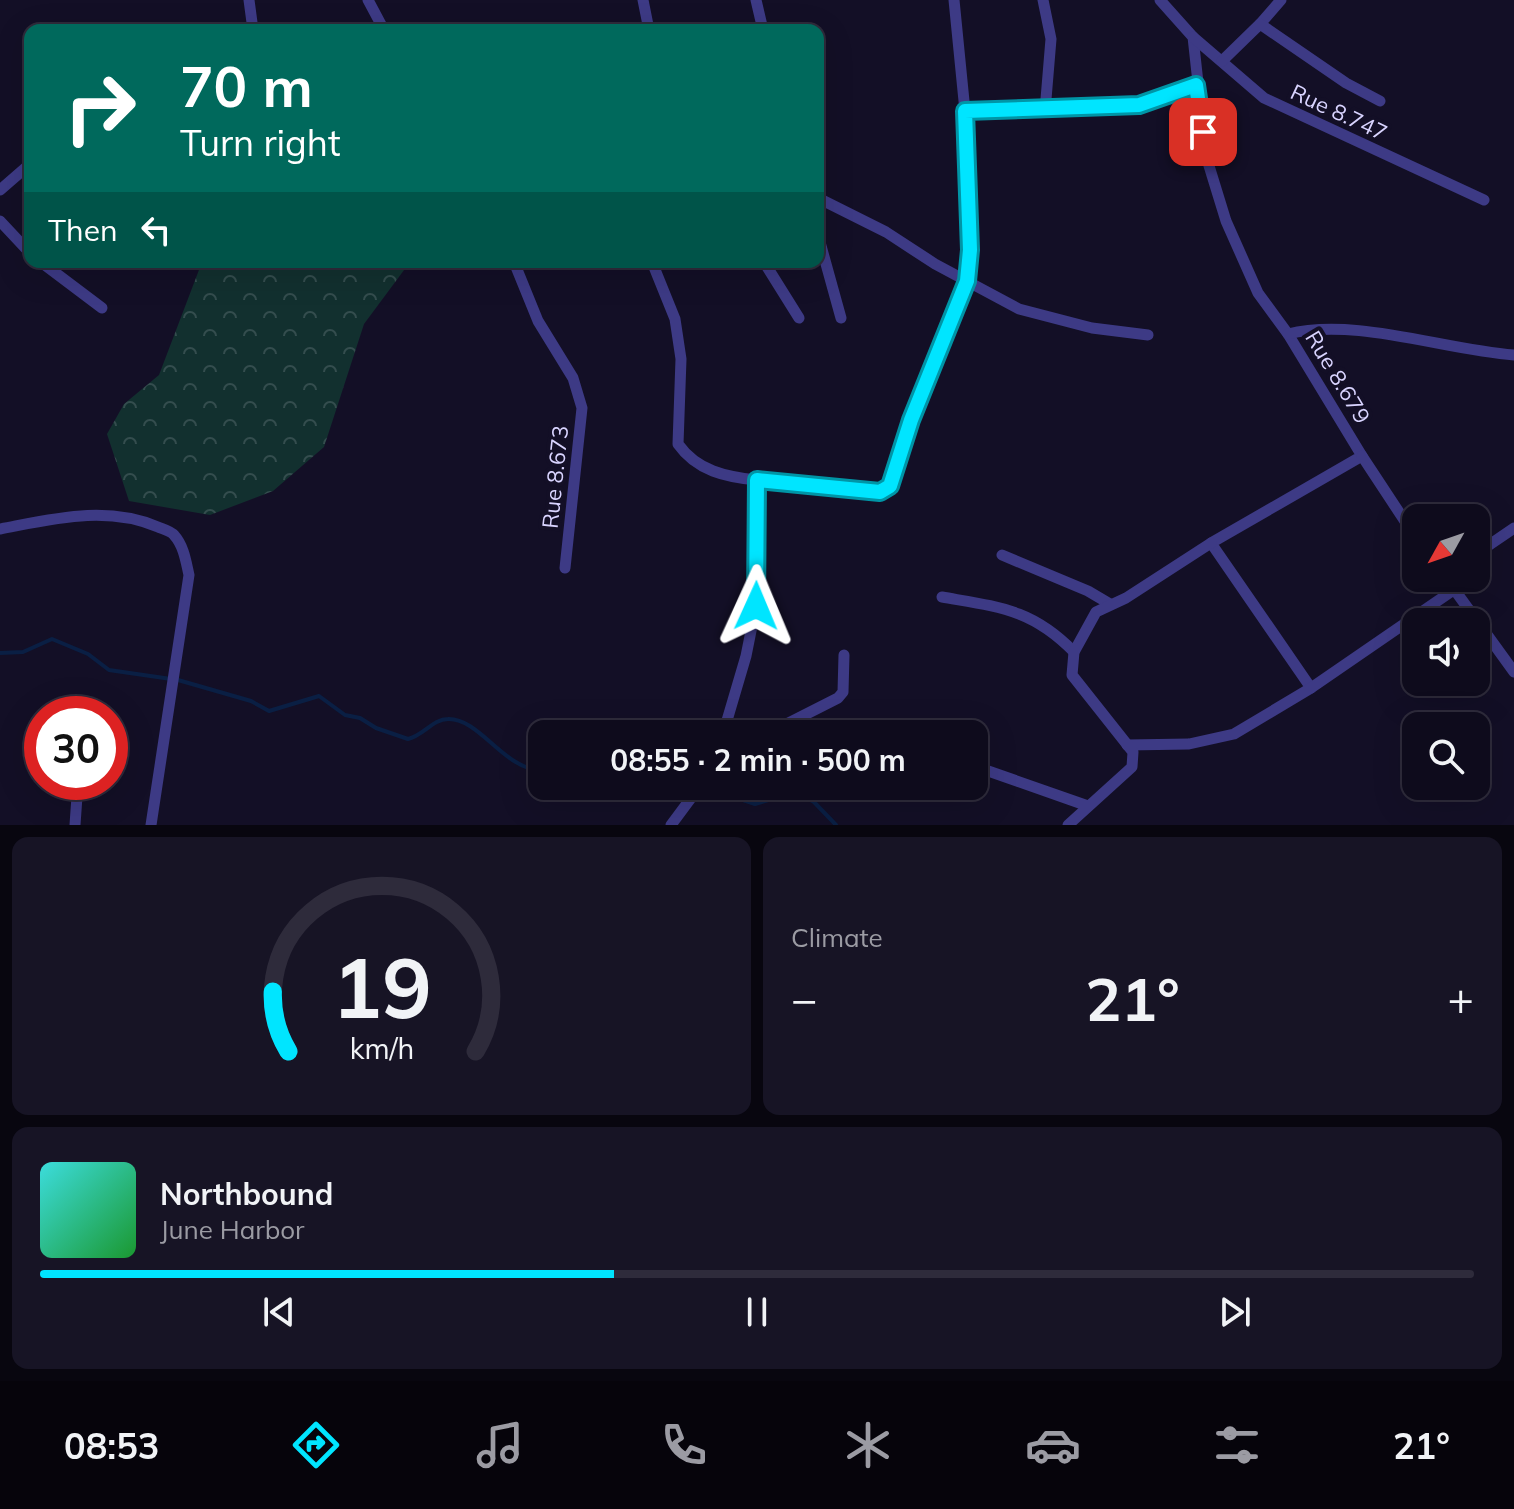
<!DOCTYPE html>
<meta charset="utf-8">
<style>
body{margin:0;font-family:Mulish,sans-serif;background:#171425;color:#f1f3f6;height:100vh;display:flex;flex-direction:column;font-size:30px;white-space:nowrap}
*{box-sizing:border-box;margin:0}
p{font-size:26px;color:#9b9ba3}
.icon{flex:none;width:44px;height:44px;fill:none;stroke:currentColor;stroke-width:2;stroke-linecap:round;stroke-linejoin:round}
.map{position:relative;height:825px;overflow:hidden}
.panel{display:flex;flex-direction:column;gap:12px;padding:12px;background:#08060f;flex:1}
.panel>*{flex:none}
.banner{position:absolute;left:24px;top:24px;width:800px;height:244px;border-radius:16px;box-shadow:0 8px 32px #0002,0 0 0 2px #2e2b3b;background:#00695c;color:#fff;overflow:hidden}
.needle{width:52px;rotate:230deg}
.fabs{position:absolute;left:1402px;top:504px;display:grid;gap:16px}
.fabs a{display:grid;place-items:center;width:88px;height:88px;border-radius:16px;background:#0e0b1c;box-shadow:0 8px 32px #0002,0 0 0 2px #2e2b3b;font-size:40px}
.speed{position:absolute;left:24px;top:696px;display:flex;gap:16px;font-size:40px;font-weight:700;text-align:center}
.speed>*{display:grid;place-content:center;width:104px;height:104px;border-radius:50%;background:#0e0b1c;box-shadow:0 8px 32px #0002,0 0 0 2px #2e2b3b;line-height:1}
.speed .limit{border:12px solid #d22;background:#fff;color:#111}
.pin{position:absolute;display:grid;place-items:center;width:68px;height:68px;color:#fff;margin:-34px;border-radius:16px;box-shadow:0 4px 12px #0006}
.me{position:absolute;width:88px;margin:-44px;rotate:1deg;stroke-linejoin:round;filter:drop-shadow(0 0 6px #0008)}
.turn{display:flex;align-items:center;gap:28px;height:168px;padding:0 24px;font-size:36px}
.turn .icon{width:104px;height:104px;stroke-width:2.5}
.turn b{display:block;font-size:56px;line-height:68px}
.then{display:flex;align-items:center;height:76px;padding:0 24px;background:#0003;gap:16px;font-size:30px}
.big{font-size:60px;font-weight:700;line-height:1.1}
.panel .tile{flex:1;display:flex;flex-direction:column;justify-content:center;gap:12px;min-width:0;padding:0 28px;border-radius:16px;background:#171425}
.panel .dial{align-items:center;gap:0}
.dial svg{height:208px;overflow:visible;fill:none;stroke:#2e2b3b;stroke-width:7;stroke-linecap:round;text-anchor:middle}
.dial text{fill:#f1f3f6;stroke:none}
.song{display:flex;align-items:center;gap:24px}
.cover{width:96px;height:96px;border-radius:12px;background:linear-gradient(135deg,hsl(180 70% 55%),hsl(130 70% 35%))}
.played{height:8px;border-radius:4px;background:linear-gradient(90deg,#00e5ff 40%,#2e2b3b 40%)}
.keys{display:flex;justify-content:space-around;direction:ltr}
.heat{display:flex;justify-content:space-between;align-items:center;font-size:44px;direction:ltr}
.panel .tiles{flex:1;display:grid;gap:12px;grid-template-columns:1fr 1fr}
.tile:last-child{grid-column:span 2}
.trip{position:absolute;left:528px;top:720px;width:460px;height:80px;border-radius:16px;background:#0e0b1c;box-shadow:0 8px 32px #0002,0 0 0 2px #2e2b3b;font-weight:700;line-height:80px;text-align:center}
.tabs{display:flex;height:128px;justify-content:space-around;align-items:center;background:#06040b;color:#9b9ba3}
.tabs .icon{width:56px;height:56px}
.tabs .on{color:#00e5ff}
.tabs b{font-size:36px;color:#f1f3f6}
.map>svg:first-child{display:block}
.forest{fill:url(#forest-crowns)}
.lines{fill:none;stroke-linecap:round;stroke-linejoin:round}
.stream{stroke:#0a1f44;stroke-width:4}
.street{stroke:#3d3a85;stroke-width:11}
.route-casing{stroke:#0095a6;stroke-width:20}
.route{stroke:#00e5ff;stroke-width:14}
.labels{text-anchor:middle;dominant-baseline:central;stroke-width:8;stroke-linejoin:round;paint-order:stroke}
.street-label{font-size:22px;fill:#d9d4ff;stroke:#130f26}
</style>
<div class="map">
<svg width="1514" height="825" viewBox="0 0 1514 825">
<defs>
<pattern id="forest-crowns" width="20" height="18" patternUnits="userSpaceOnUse" patternTransform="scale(2)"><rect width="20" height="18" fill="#12302f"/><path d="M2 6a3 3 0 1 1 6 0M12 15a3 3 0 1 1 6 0" fill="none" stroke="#344d4e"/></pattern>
</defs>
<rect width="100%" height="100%" fill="#130f26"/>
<!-- forest -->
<polygon class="forest" points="202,262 410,262 364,324 324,447 273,491 210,515 129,501 107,434 124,404 159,375"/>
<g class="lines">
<!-- stream -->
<g class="stream">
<path d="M0 653 23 652 52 639 88 654 109 670 178 680 251 701 269 711 319 696 345 715 360 718 376 728 408 739C423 736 433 719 448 719 480 718 505 771 542 770"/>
<polyline points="688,786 699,797 725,794 755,804 796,792 814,802 836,825"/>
</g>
<!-- street -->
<g class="street">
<polyline points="249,0 253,30"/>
<polyline points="368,0 384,30"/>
<polyline points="643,0 649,30"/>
<polyline points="756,0 763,30"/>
<polyline points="1043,0 1051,39 1045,111"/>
<polyline points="1160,0 1193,37 1206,156 1226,221 1258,293 1288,334 1362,456 1211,543 1311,688"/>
<polyline points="1260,24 1281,0"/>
<polyline points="1193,37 1264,98 1484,200"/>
<polyline points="1222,61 1260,24 1346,83 1380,101"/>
<polyline points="965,111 1139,105 1196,85"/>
<polyline points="0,190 30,164"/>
<polyline points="818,198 886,232 935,264 1019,309 1092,328 1148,335"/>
<polyline points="0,221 30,253"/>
<polyline points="818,235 841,318"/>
<polyline points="41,262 102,308"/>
<polyline points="514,262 538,321 573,378 582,408 565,568"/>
<path d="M652 262 675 319 681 359 678 444C697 471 726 477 757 480L756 606 746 656 723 734"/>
<polyline points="764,262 799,318"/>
<path d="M1288 334C1355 317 1444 350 1514 355"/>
<polyline points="1362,456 1416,538"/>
<polyline points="757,480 799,482 880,492 890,486 911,420 967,281 970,250 965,111 954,0"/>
<path d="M0 529C53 519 106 505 158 527 163 529 171 531 174 535 184 546 186 562 189 575L151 825"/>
<polyline points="1476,554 1514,528"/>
<polyline points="1002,555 1088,591 1110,604"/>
<polyline points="1446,578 1514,672"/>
<path d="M942 597C999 607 1032 609 1074 652"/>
<polyline points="723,730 741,734"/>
<polyline points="767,734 838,698 843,692 844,655"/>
<polyline points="1127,745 1189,744 1234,734 1311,688 1455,589 1457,578"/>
<polyline points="974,766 1088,806"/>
<polyline points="75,825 78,782"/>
<polyline points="671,825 700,786"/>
<polyline points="1068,825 1132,767 1133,752 1072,675 1074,652 1096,612 1126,598 1211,543"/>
</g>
</g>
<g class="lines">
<!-- route casing -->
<g class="route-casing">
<polyline id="route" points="756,606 757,480 880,492 890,486 911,420 967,281 970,250 965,111 1139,105 1196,85 1203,132"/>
</g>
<!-- route -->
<use href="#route" class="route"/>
</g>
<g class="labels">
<!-- street labels -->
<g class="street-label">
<text transform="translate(1339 112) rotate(25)">Rue 8.747</text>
<text transform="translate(1338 377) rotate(59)">Rue 8.679</text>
<text transform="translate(555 477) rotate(-84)">Rue 8.673</text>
</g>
</g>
</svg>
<div class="fabs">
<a><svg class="needle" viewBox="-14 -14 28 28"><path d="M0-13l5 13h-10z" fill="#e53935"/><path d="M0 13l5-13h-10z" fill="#9b9ba3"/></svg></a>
<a><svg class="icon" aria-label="sound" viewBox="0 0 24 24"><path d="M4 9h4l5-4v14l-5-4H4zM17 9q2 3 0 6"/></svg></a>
<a><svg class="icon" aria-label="search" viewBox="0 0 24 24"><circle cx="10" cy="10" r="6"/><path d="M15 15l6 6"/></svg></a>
</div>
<div class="speed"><div class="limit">30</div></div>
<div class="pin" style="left:1203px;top:132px;background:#d93025"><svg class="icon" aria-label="arrive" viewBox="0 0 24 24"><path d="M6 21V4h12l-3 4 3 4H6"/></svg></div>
<svg class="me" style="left:756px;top:606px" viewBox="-20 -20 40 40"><path d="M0-17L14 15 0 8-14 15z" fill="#00e5ff" stroke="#fff" stroke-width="4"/></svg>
<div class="trip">08:55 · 2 min · 500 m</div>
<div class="banner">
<div class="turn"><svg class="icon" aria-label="right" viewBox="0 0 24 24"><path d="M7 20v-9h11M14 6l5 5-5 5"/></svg><div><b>70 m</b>Turn right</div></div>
<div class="then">Then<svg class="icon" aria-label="left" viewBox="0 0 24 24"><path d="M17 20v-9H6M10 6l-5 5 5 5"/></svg></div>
</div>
</div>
<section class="panel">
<div class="tiles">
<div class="tile dial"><svg viewBox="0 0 100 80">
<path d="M14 69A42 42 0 1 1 86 69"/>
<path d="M14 69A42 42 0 0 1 8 46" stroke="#00e5ff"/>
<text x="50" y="56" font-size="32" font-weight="700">19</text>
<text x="50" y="72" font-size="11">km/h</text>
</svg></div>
<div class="tile"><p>Climate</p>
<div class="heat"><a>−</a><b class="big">21°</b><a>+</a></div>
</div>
<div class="tile">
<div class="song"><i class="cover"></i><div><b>Northbound</b><p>June Harbor</p></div></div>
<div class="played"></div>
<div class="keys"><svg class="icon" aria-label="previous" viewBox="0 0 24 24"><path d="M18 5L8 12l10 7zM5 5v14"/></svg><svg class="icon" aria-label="pause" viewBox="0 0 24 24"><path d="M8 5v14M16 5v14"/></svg><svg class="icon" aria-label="next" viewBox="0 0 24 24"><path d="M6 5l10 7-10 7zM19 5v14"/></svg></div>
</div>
</div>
</section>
<nav class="tabs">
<b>08:53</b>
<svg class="icon on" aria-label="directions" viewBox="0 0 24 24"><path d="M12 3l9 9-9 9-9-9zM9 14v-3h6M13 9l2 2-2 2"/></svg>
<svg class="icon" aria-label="music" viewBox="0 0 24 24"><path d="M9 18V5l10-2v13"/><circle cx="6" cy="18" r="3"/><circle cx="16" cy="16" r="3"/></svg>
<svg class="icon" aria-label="phone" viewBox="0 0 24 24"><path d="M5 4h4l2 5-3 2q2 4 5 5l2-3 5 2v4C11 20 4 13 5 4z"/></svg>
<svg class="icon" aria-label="climate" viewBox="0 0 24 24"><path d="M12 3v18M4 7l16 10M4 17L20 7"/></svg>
<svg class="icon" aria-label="car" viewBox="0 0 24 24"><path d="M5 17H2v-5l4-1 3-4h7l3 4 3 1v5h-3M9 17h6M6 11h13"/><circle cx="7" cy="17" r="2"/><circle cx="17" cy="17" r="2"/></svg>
<svg class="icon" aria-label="filters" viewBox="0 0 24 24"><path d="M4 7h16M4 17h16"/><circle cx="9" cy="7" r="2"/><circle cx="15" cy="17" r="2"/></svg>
<b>21°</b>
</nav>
